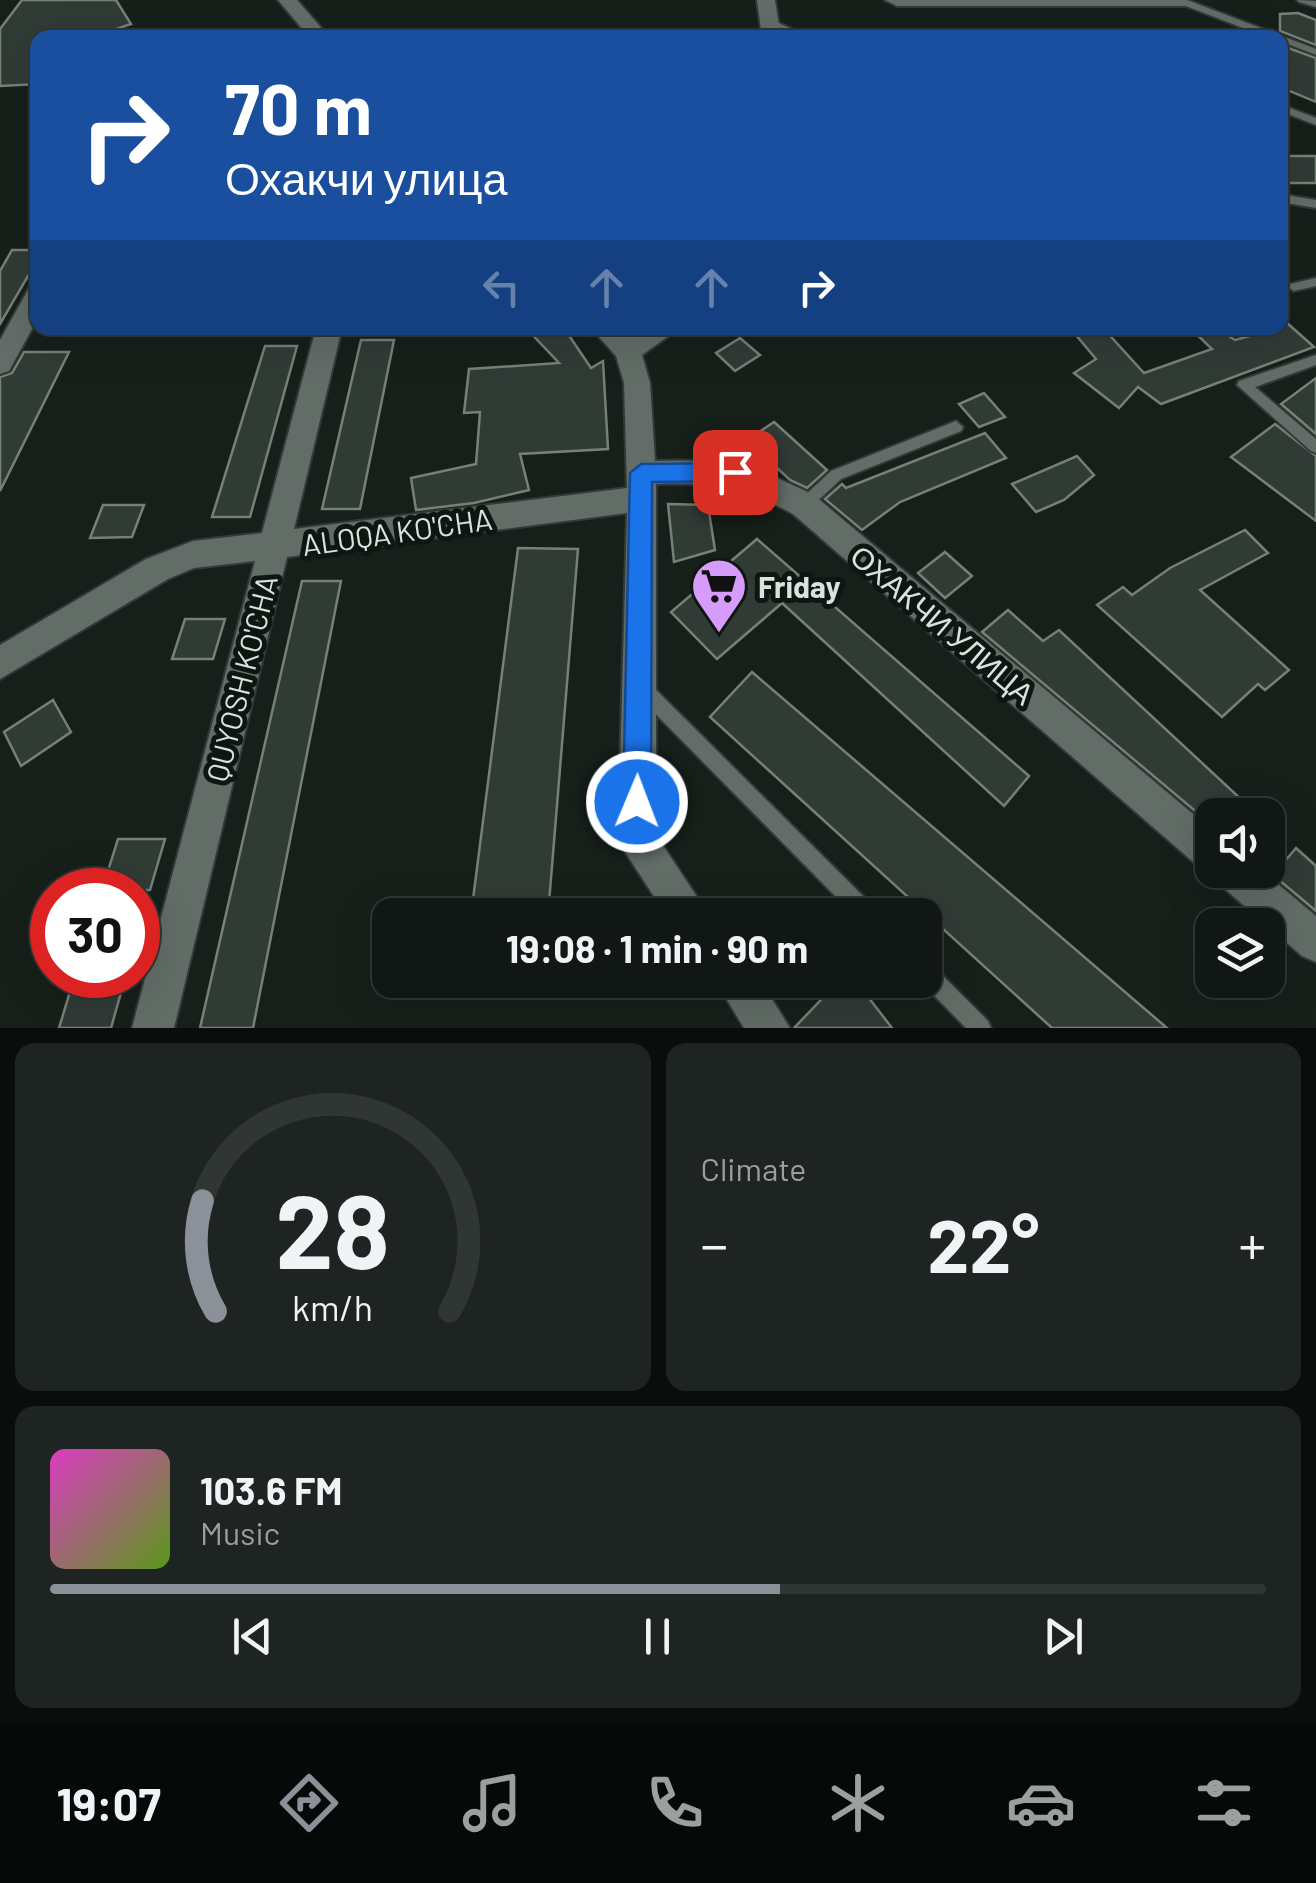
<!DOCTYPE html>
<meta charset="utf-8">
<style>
body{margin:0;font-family:Barlow,sans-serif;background:#1e2422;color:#f1f3f6;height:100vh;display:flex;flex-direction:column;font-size:38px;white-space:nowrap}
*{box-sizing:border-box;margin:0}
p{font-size:32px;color:#9c9fa0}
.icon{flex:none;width:55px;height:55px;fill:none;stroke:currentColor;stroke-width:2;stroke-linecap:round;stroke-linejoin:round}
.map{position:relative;height:1028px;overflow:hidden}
.side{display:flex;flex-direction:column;gap:15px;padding:15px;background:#090d0b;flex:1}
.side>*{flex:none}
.banner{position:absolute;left:30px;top:30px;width:1258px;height:305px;border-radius:20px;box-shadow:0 10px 40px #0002,0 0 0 2px #303634;background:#1a4fa0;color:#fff;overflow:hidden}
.tools{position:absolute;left:1195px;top:798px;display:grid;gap:20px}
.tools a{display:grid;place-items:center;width:90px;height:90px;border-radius:20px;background:#101714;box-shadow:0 10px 40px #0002,0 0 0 2px #303634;font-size:50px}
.speed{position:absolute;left:30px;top:868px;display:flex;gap:20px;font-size:50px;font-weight:700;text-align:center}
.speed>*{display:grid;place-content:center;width:130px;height:130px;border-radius:50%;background:#101714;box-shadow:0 10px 40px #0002,0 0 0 2px #303634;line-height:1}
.speed .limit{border:15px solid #d22;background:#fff;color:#111}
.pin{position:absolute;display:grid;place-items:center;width:85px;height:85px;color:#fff;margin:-42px;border-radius:20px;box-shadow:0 5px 15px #0006}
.me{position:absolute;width:110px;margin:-55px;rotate:1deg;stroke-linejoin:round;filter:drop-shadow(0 0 8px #0008)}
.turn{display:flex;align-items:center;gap:35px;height:210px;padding:0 30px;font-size:45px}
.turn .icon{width:130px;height:130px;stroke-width:2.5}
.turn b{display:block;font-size:70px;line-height:85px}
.lanes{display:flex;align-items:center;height:95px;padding:0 30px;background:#0003;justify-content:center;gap:50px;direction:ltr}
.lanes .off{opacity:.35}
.big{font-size:75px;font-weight:700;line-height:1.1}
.side .card{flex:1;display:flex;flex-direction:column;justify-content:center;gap:15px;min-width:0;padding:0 35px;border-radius:20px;background:#1e2422}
.side .dial{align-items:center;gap:0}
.dial svg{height:260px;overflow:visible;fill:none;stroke:#303634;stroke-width:7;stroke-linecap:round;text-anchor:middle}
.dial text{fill:#f1f3f6;stroke:none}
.song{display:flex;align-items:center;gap:30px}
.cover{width:120px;height:120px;border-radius:15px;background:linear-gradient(135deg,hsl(310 70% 55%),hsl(90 70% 35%))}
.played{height:10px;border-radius:5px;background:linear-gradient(90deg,#8c9099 60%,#303634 60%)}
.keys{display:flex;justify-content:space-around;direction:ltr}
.heat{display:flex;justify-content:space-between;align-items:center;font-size:55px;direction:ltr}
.side .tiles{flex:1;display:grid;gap:15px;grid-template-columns:1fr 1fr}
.card:last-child{grid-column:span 2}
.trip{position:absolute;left:372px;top:898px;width:570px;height:100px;border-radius:20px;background:#101714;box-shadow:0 10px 40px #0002,0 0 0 2px #303634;font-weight:700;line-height:100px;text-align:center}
.dock{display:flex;height:160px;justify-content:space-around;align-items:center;background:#060908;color:#9c9fa0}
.dock .icon{width:70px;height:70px}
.dock .selected{color:#8c9099}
.dock b{font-size:45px;color:#f1f3f6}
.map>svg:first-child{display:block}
.building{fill:#313b36;stroke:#758079;stroke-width:2.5}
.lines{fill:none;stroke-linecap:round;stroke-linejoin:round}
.service-casing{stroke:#333936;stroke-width:4}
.minor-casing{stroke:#333936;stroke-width:4}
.service{fill:#626d67;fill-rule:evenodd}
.minor{fill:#626d67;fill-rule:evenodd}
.route{fill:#1a73e8;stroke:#114b97;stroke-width:2.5}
.labels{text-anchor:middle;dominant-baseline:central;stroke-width:10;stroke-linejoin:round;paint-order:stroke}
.street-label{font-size:30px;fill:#dbe2de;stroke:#0d1611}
.poi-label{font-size:30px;font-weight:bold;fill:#dbe2de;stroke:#0d1611;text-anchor:start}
</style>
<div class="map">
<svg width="1316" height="1028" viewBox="0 0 1316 1028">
<rect width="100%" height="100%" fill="#161f1a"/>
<!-- building -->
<g class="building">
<polygon points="22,0 116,0 131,24 89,38 38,38 38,84 0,86 0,29"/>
<polygon points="1298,13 1316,20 1316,45 1280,31 1280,14"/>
<polygon points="1280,45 1316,58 1316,102 1280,87"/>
<rect x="1280" y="156" width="36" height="27"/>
<polygon points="12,250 38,250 38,259 0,324 0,271"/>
<polygon points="1286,322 1314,347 1161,404 1138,387 1119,408 1074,373 1096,359 1070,328 1103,328 1144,373 1212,349 1190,328 1216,328 1235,340 1280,328"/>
<polygon points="526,328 564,328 591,368 603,361 608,449 520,454 529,490 474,503 416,510 411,478 476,464 480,412 464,413 469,369 559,363"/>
<polygon points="740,338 760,355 735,371 716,353"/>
<polygon points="361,340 394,340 360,509 322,509"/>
<polygon points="265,346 297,346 250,517 212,517"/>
<polygon points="24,352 69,352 0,491 0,377 12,373"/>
<polygon points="1316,378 1316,434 1281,404"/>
<polygon points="984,393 1005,417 979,427 959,404"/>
<polygon points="774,422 827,470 807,488 790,480 747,440"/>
<polygon points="1275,424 1316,456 1316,521 1231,457"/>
<polygon points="985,433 1006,458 900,502 862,530 825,499 842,484 846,488"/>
<polygon points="1077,456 1094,475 1064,500 1036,512 1012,484"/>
<polygon points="668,504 708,505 715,550 674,562"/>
<polygon points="103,505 144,505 132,537 90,538"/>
<polygon points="1245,530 1268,553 1200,590 1289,670 1265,690 1258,684 1222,717 1097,605 1123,587 1132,595 1170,568"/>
<polygon points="757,539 1029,776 1004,806 782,603 717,659 671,612"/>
<polygon points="518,548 578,549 548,915 471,915"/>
<polygon points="945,552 972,576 945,598 918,573"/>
<polygon points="302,581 341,581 253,1028 200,1028"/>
<polygon points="1008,610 1043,641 1059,630 1258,815 1200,815 982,632"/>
<polygon points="185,619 225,619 213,659 172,659"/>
<polygon points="752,672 1167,1028 1052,1028 710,717"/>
<polygon points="53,700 71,732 21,766 4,732"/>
<polygon points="118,839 165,839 150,890 102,890"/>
<polygon points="1296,848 1316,866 1316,911 1273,875"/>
<polygon points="75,975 126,975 111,1028 59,1028"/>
<polygon points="840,980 855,980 892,1028 794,1028"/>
</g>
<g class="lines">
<!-- service casing -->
<g class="service-casing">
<g id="service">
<polygon points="885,0 1187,0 1316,49 1316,55 1280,41 1280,38 1269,38 1186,6 897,6"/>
<polygon points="1297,0 1316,1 1316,7 1299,2"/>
<polygon points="770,19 807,36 808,38 795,38 767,24 765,22"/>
<polygon points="1280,104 1316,118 1316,125 1280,111"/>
<polygon points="1280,194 1316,200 1316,208 1280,202"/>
<polygon points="1316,278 1316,286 1294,291 1288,287 1290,284"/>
<polygon points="1316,355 1316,365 1255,387 1316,439 1316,453 1311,451 1237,385 1239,381"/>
<polygon points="956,421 963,427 961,431 841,479 809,509 799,509 797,505 799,501 831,471"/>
<polygon points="642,680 648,682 875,908 878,915 854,915 636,694 634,688 636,682"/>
<polygon points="925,962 932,965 988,1021 991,1028 966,1028 919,980 925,980"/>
</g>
</g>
<!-- minor casing -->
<g class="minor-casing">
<g id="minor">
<polygon points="278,0 297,0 330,38 310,38"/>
<polygon points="757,0 775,0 781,38 762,38"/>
<polygon points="38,285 38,318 9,371 0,374 0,340 29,288"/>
<path d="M316 328H342L294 529 627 488 624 383 616 356 591 328H619L629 337 643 328H674L670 335 642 355 650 383 655 461C719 458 758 466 815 496L1212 830V870H1261L1316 916V962L1302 956 1218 883 1213 873 1199 867 793 514C743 486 713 482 656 484V835L709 915H666L618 841 627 513 287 557 174 1028H132L255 561 194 568 168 579 0 679V645L146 559 193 541 262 533Z"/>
<polygon points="715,980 760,980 790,1028 744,1028"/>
</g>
</g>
<!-- service -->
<use href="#service" class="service"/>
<!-- minor -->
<use href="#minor" class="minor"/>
</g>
<!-- route -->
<polygon class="route" points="735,463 746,472 735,481 652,482 651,802 647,812 637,816 627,812 623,802 630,473 641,464"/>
<!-- icons -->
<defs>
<g id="supermarket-pin" transform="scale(2.875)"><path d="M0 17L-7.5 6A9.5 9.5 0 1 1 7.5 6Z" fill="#d59cfb" stroke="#0d1611"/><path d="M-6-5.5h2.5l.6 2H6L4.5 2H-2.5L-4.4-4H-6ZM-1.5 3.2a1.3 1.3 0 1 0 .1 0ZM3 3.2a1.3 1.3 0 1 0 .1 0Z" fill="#111"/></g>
</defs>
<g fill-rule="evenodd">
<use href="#supermarket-pin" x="719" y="586"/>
</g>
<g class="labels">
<!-- street labels -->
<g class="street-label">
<text transform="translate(397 531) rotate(-8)">ALOQA KO'CHA</text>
<text transform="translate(943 624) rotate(40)">ОХАКЧИ УЛИЦА</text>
<text transform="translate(241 678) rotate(-76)">QUYOSH KO'CHA</text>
</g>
<!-- poi labels -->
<g class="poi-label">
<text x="758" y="586">Friday</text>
</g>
</g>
</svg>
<div class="tools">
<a><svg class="icon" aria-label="sound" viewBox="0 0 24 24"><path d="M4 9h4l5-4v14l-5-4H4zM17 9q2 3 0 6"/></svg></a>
<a><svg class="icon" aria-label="layers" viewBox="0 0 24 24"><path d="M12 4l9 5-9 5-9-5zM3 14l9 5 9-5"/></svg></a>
</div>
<div class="speed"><div class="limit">30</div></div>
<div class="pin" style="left:735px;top:472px;background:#d93025"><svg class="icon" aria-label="arrive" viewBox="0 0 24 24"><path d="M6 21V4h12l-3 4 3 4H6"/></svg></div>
<svg class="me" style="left:637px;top:802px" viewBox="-20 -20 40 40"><circle r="17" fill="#1a73e8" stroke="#fff" stroke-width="3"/><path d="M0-11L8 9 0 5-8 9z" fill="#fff"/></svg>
<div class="trip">19:08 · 1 min · 90 m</div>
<div class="banner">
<div class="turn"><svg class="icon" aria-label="right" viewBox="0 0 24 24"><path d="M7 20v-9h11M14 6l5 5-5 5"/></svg><div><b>70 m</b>Охакчи улица</div></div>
<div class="lanes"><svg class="icon off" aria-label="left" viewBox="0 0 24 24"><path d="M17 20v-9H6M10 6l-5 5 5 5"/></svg><svg class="icon off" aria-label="ahead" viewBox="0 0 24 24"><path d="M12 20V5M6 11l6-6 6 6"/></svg><svg class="icon off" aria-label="ahead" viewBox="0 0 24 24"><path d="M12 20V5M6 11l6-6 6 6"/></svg><svg class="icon" aria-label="right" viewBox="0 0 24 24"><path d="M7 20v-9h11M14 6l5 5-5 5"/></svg></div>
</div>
</div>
<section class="side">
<div class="tiles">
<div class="card dial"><svg viewBox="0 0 100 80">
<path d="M14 69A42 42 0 1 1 86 69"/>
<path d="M14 69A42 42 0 0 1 10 35" stroke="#8c9099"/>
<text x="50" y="56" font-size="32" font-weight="700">28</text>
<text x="50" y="72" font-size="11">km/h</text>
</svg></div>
<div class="card"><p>Climate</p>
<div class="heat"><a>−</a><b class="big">22°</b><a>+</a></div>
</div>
<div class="card">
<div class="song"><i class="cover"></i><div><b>103.6 FM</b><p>Music</p></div></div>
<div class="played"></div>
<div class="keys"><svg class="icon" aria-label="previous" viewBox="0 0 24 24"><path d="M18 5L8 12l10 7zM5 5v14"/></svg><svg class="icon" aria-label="pause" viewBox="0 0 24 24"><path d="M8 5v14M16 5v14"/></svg><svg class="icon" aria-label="next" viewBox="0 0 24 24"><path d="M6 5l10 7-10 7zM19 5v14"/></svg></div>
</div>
</div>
</section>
<nav class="dock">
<b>19:07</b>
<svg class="icon selected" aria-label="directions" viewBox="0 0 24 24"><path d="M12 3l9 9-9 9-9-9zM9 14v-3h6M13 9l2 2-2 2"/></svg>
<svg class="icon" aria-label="music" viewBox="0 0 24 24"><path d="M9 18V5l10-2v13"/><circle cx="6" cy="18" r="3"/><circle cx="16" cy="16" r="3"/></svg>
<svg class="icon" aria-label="phone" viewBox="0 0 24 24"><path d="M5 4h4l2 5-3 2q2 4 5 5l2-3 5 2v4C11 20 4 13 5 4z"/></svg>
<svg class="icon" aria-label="climate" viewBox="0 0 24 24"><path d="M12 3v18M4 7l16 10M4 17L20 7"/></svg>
<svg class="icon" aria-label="car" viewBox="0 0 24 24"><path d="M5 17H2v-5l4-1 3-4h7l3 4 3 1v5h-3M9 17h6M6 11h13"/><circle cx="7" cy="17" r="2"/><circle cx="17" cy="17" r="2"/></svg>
<svg class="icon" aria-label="filters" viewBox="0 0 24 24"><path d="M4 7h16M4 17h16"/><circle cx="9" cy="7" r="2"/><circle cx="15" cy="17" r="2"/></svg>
</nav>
